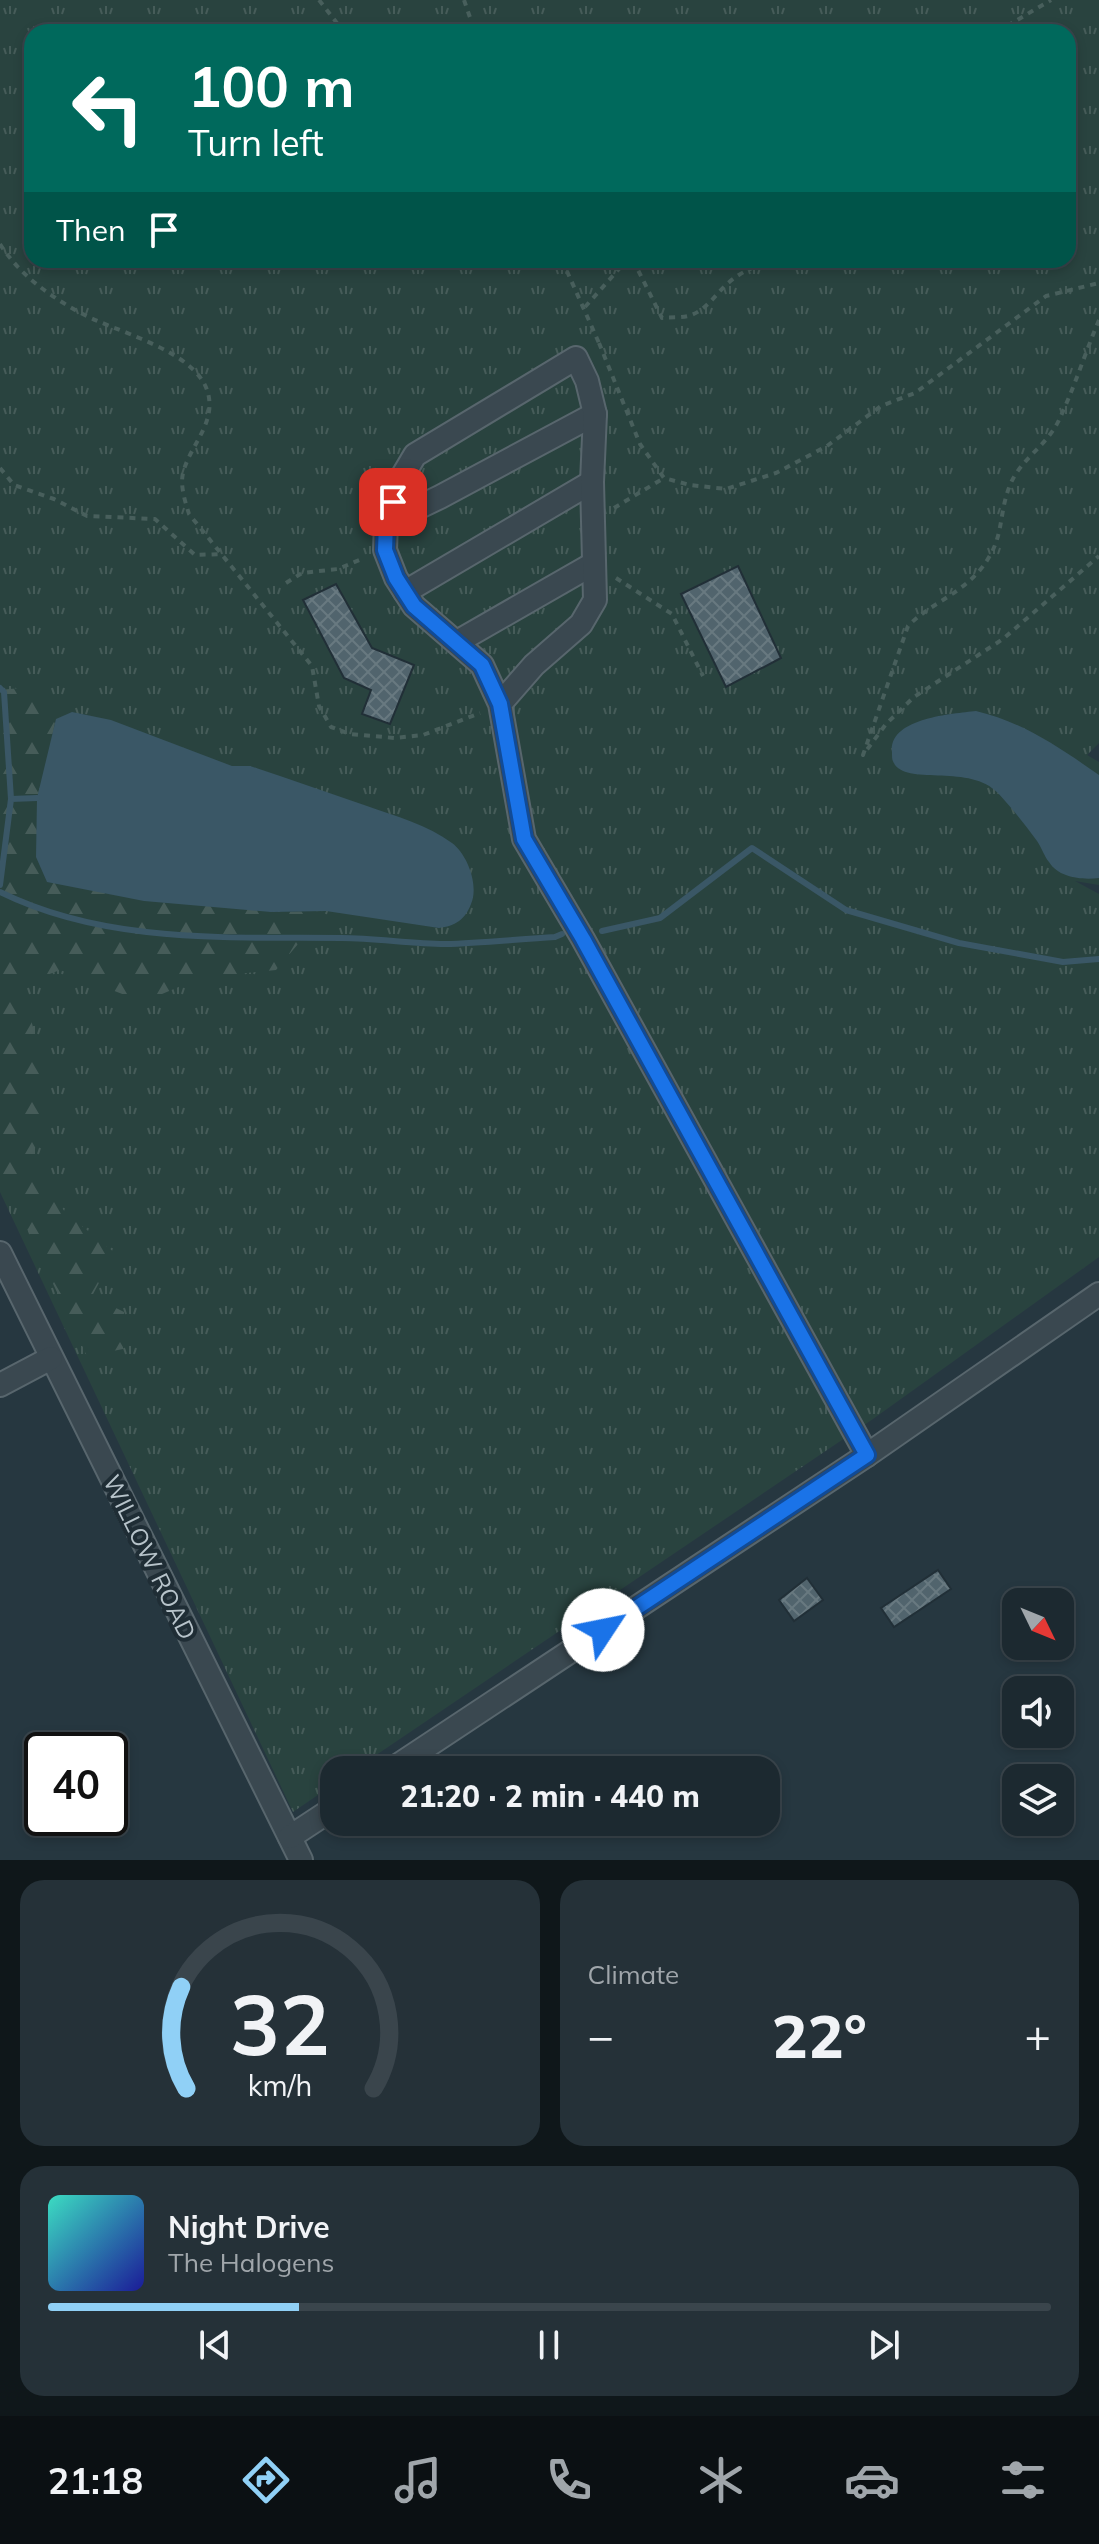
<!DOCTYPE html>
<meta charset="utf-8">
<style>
body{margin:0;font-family:Mulish,sans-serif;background:#253138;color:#f1f3f6;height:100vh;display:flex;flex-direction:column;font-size:30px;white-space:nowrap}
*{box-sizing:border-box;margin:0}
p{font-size:26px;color:#a0a6ab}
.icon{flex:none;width:44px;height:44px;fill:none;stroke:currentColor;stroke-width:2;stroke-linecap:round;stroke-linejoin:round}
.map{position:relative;height:1860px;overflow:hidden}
.panel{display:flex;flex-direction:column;gap:20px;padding:20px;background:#0f171a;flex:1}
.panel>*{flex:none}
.banner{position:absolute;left:24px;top:24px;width:1052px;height:244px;border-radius:24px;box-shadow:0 4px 12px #0003,0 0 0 2px #3a454c;background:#00695c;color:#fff;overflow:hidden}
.needle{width:52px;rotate:133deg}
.fabs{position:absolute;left:1002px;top:1588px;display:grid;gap:16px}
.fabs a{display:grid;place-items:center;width:72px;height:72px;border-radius:16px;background:#1c2930;box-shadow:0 4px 12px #0003,0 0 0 2px #3a454c;font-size:40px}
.speed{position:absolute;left:24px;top:1732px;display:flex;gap:16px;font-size:40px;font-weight:700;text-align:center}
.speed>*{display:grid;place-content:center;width:104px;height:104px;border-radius:50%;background:#1c2930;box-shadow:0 4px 12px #0003,0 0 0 2px #3a454c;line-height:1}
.speed .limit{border:4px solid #111;border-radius:12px;background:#fff;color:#111}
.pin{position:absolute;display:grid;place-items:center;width:68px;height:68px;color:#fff;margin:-34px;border-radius:16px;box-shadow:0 4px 12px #0006}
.me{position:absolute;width:88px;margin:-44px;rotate:56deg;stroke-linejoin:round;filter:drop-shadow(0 0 6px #0008)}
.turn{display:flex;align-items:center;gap:28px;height:168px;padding:0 32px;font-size:36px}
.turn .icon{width:104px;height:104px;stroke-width:2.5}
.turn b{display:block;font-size:56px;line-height:68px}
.then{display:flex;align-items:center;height:76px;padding:0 32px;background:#0003;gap:16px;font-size:30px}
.big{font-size:60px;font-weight:800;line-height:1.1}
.panel .widget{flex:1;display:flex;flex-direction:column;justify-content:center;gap:12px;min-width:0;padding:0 28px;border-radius:24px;background:#253138}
.panel .dial{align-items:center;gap:0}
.dial svg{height:208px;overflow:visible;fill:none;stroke:#3a454c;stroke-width:7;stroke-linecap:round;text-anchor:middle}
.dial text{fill:#f1f3f6;stroke:none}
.song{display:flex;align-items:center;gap:24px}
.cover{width:96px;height:96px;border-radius:12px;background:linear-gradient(135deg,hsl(170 70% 55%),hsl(240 70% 35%))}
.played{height:8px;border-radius:4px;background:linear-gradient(90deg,#90d0f6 25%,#3a454c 25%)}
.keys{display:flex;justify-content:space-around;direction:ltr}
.heat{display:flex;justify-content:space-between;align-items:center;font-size:44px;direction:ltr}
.panel .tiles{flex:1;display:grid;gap:20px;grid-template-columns:1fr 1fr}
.widget:last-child{grid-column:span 2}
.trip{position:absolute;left:320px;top:1756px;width:460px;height:80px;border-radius:24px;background:#1c2930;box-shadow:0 4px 12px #0003,0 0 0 2px #3a454c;font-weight:800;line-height:80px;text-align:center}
.tab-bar{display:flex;height:128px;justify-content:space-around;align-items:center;background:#0b1013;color:#a0a6ab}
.tab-bar .icon{width:56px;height:56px}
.tab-bar .current{color:#90d0f6}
.tab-bar b{font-size:36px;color:#f1f3f6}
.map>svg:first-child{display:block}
.grass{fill:url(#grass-tufts);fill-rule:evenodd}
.forest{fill:url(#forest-firs)}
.water{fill:#3a5766}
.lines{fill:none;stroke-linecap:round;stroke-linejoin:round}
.stream{stroke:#3a5766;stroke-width:6}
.building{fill:url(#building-cross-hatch);stroke:#212f37;stroke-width:2}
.minor-casing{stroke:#58666d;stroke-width:26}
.path{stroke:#485f5c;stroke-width:4;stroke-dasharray:6 6;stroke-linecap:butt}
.minor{stroke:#3a4850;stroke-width:22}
.route-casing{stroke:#114b97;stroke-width:20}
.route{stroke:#1a73e8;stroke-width:14}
.labels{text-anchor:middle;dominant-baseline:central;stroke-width:8;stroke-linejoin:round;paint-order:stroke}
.street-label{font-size:24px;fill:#b7c3ca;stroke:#1f2d35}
</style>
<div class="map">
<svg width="1099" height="1860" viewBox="0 0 1099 1860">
<defs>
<pattern id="grass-tufts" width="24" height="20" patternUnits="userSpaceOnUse" patternTransform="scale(2)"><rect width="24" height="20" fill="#29433f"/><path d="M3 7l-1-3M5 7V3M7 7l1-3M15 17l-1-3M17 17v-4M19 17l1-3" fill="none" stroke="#465c59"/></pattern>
<pattern id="forest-firs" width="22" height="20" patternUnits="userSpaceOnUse" patternTransform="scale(2)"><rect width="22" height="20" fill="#29433f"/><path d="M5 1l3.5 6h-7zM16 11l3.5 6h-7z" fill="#465c59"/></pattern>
<pattern id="building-cross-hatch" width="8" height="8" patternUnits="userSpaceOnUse" patternTransform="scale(2)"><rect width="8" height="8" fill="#51646d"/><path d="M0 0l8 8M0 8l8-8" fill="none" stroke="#687980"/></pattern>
</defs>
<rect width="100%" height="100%" fill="#263740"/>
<!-- grass -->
<path class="grass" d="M0 0H1099V743L1087 755 1099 762V885L1075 881 1099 894V1257L873 1419 354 1770H334V1784L293 1812 0 1192ZM32 32H1068V260H32Z"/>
<!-- forest -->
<polygon class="forest" points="20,688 56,719 37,798 271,912 326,911 276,970 200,978 143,1002 60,970 21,985 45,1069 45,1120 30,1163 65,1212 115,1253 92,1296 124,1312 123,1349 87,1356 0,1171 0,690"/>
<!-- water -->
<g class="water">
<path d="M976 711C1023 722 1060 748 1099 775V878C1082 880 1059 878 1049 862 1044 856 1042 848 1037 841 1025 825 1012 808 998 793 970 764 910 785 895 765 892 760 892 759 892 753 888 718 951 714 976 711Z"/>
<path d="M72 712 111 720 232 766H250C289 779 328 793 367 806 395 816 428 825 452 843 468 855 479 886 471 904 465 920 455 926 439 928L326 911 271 912 144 901 47 882 36 857 37 798 56 719Z"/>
</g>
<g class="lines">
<!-- stream -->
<g class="stream">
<polyline points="0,688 4,692 11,799"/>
<polyline points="0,885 11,799 37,798"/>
<path d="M0 892C105 944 227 937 342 938 376 938 411 944 445 944 482 943 519 939 555 937L562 934"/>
<polyline points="602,931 660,918 752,848 846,910 959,943 1063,962 1099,959"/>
</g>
</g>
<!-- building -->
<g class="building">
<polygon points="738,566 781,658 726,687 681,594"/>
<polygon points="336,584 372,648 414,665 390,724 362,714 371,690 344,678 303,600"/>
<polygon points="938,1570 951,1589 894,1627 881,1608"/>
<polygon points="807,1578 823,1600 794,1621 779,1600"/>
</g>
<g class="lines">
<!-- minor casing -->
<g class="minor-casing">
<g id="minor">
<polyline points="386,523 440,497 595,414"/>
<polyline points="405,592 592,482"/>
<polyline points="457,642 593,564"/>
<polyline points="500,704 534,665 581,624 595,600 592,482 595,414 587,381 576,358 415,455 399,482 386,523 385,550 396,578 414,606 482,665 500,704 524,839 583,939 867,1455"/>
<polyline points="0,1253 301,1860"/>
<polyline points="0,1385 51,1358"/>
<polyline points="391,1770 867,1455 1099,1294"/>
<polyline points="290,1837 334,1808"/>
</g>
</g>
<!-- path -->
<g class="path">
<polyline points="319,0 344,32"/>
<polyline points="464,0 475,32"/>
<polyline points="997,32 1051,0"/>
<path d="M0 244C19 274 47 294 77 311 113 332 196 349 208 393 216 424 190 445 183 473 180 486 185 501 189 514L312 666 319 706 331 727 350 734 395 738 423 735 480 713"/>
<polyline points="562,260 599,343 597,344"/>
<path d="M633 260 662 318C670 317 680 318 688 316 706 311 714 296 727 284 746 267 767 261 792 261"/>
<polyline points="585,307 627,260"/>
<path d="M1099 320C1085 353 1074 389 1058 422 1046 446 1020 460 1010 485 997 518 1006 538 980 570 959 595 928 605 908 626L863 755 886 724 914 697 1003 639 1099 556"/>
<polyline points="599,343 640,444 664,478 690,485 726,489 776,473 827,446 881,406 915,393 1046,296 1099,283"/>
<polyline points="0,468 14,485 54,499 87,516 155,519 195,555 222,554"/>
<polyline points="614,508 664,478"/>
<polyline points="616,578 672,614 703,676"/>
<polyline points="286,583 302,573 338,569 364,558"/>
</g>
<!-- minor -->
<use href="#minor" class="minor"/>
</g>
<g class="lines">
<!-- route casing -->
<g class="route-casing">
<polyline id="route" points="393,502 386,523 385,550 396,578 414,606 482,665 500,704 524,839 583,939 867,1455 603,1630"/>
</g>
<!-- route -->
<use href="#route" class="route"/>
</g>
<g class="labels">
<!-- street labels -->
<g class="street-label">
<text transform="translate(150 1557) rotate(64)">WILLOW ROAD</text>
</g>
</g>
</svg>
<div class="fabs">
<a><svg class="needle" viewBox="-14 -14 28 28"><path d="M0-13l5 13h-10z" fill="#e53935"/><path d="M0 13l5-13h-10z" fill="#a0a6ab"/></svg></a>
<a><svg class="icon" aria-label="sound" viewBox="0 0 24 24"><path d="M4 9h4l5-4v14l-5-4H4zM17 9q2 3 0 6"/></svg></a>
<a><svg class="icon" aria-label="layers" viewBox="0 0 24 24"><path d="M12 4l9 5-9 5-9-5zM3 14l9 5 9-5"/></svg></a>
</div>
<div class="speed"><div class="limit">40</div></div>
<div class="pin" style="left:393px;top:502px;background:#d93025"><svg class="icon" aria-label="arrive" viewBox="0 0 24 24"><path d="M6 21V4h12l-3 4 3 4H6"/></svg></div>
<svg class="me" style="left:603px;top:1630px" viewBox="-20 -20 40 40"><circle r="19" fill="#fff"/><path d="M0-13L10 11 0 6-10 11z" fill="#1a73e8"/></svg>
<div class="trip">21:20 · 2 min · 440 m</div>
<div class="banner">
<div class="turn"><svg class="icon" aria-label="left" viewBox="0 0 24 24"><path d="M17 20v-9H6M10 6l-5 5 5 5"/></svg><div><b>100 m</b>Turn left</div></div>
<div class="then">Then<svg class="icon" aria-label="arrive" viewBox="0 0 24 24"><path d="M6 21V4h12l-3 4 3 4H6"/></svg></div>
</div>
</div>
<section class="panel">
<div class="tiles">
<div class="widget dial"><svg viewBox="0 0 100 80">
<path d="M14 69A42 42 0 1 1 86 69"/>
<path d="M14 69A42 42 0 0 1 12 30" stroke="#90d0f6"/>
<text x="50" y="56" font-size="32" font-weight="700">32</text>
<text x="50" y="72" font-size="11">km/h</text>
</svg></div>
<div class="widget"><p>Climate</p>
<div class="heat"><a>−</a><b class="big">22°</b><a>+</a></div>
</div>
<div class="widget">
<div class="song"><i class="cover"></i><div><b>Night Drive</b><p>The Halogens</p></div></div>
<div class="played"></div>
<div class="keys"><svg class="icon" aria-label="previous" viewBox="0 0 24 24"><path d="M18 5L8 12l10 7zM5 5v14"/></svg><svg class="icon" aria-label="pause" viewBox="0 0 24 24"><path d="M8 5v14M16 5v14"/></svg><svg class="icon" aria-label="next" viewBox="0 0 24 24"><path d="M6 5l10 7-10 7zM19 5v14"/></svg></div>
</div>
</div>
</section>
<nav class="tab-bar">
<b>21:18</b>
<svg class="icon current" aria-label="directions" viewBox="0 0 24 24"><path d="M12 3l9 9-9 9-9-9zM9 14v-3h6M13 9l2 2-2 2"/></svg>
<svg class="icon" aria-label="music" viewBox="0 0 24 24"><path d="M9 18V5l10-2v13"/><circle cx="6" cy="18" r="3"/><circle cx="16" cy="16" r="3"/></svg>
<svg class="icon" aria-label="phone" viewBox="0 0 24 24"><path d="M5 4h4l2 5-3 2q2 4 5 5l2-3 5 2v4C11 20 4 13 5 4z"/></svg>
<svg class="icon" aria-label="climate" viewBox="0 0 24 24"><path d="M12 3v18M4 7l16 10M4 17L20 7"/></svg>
<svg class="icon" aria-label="car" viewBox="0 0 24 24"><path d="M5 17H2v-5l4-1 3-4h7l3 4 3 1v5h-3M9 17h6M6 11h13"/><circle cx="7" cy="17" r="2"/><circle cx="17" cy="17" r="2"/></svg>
<svg class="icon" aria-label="filters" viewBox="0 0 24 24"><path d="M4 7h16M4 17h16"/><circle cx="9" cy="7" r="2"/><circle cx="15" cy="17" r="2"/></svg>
</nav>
